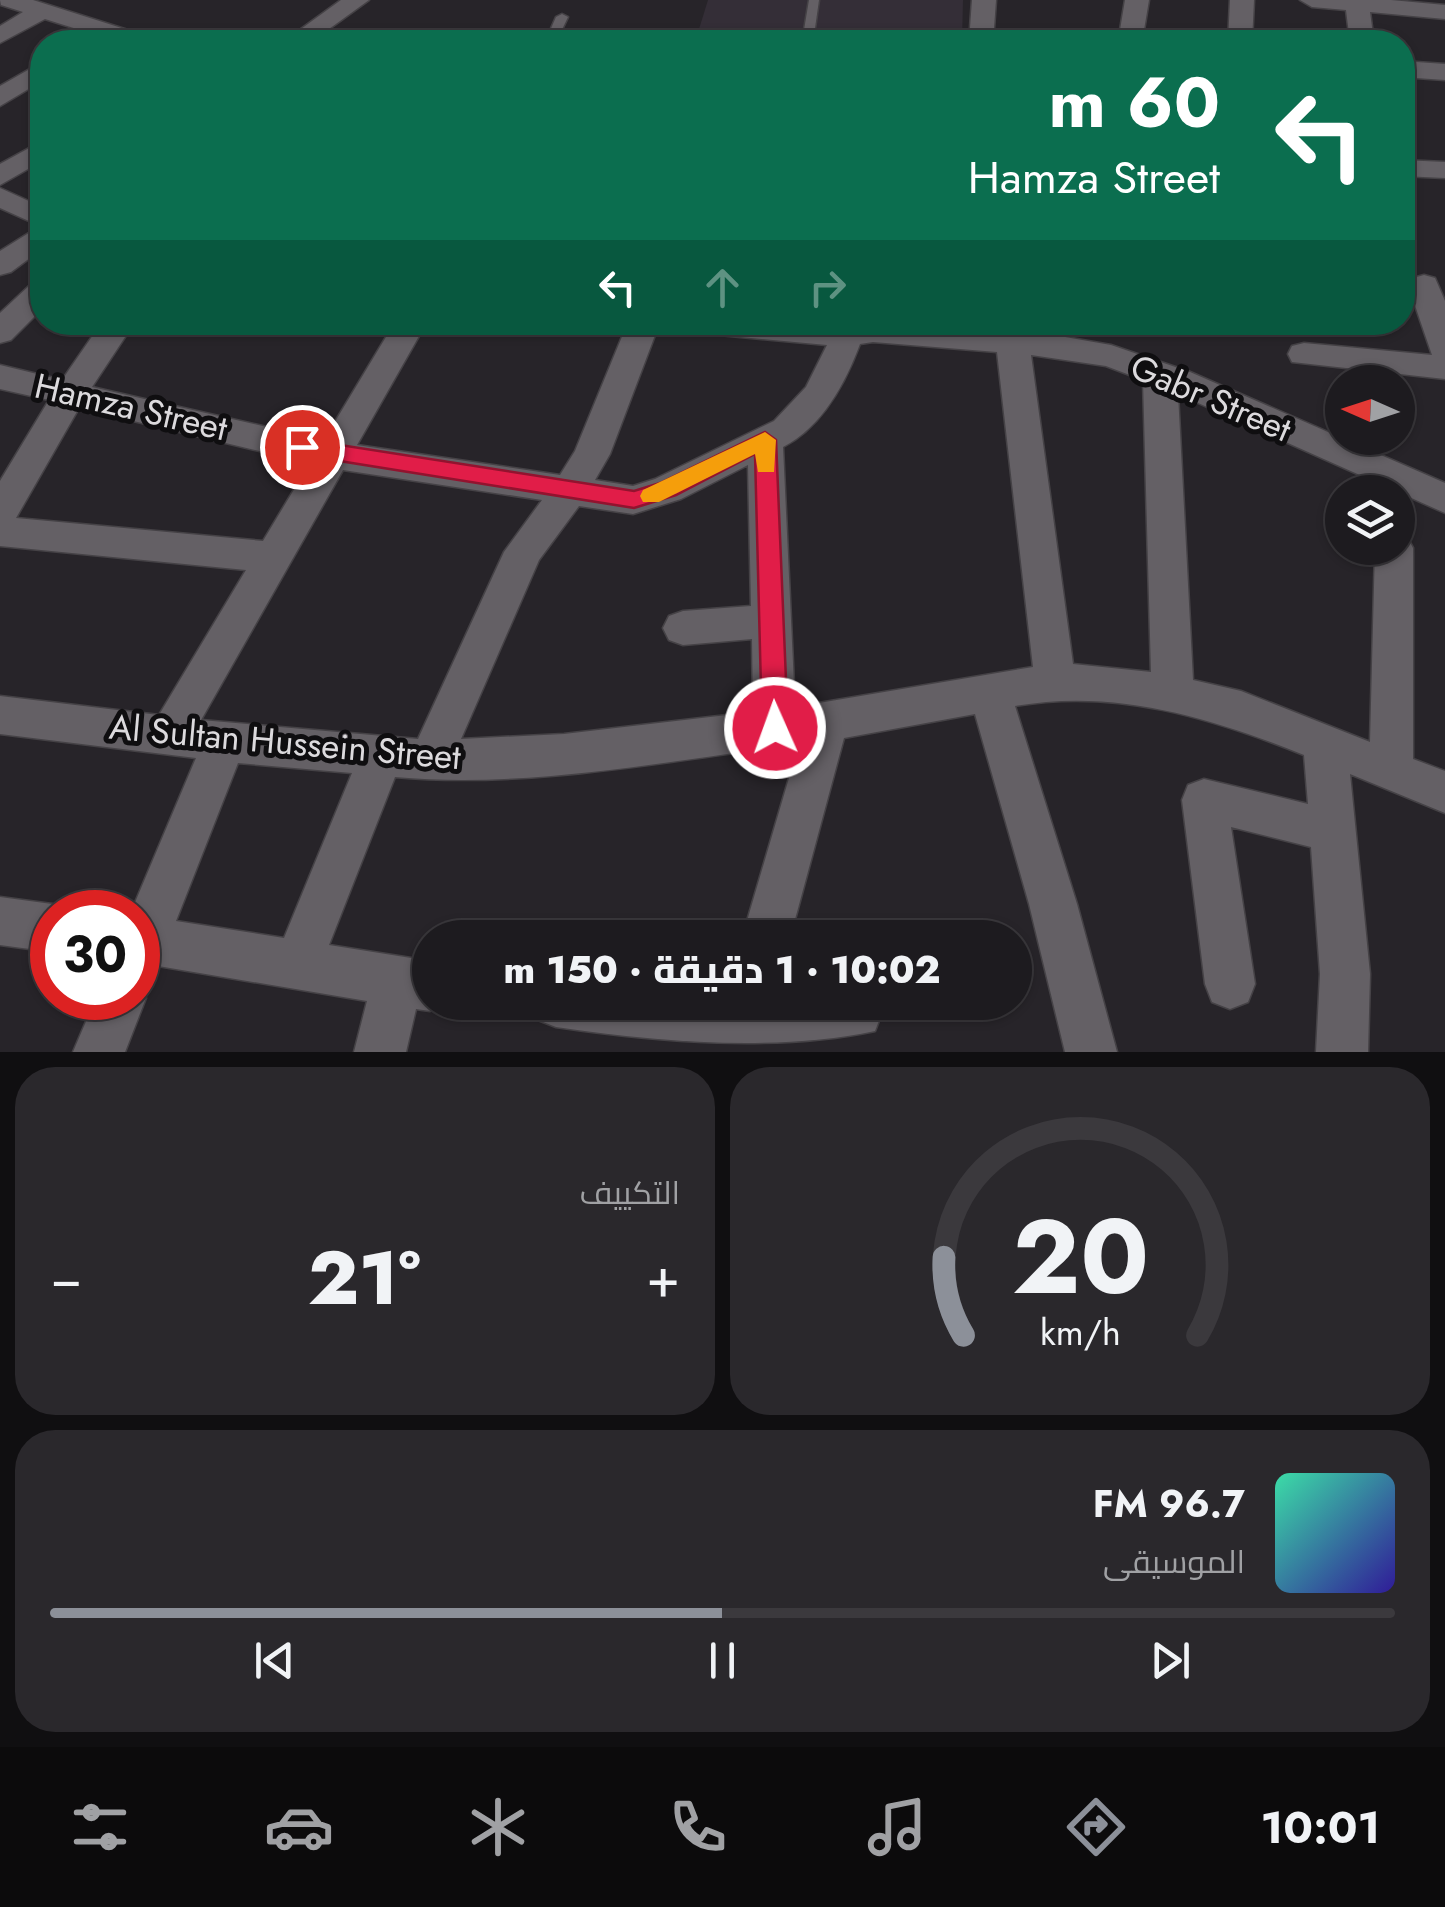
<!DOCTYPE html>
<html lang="ar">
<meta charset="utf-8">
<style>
body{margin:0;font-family:Jost,Cairo,sans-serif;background:#2a282c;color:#f1f3f6;direction:rtl;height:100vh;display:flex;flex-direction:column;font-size:38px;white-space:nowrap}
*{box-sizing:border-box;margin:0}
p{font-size:32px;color:#a0a1a4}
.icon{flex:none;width:55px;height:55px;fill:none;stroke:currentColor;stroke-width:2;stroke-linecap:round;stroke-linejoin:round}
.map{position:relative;height:1052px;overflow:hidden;direction:ltr}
.details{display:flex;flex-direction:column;gap:15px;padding:15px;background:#100f11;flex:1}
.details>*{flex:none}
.guide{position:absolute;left:30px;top:30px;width:1385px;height:305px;border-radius:40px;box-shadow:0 2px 8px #0004,0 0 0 2px #3b393d;direction:rtl;background:#0b6e4f;color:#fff;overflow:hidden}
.needle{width:65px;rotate:273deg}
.tools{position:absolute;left:1325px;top:365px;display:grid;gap:20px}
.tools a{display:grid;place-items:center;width:90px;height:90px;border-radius:50%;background:#1d1b1f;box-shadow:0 2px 8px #0004,0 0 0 2px #3b393d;font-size:50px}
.speed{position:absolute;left:30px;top:890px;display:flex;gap:20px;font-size:50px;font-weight:700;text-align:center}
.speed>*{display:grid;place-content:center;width:130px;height:130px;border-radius:50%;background:#1d1b1f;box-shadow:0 2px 8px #0004,0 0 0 2px #3b393d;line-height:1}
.speed .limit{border:15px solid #d22;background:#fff;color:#111}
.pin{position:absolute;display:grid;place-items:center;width:85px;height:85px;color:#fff;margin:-42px;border:5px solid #fff;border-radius:50%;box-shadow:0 2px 10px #0007}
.me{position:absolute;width:110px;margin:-55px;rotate:358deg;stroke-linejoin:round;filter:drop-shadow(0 0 8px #0008)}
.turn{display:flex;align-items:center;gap:35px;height:210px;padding:0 30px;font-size:45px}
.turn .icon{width:130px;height:130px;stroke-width:2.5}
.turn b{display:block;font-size:70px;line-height:85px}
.lanes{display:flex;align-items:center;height:95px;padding:0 30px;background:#0003;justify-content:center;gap:50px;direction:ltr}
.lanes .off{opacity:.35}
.big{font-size:75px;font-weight:800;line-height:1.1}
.details .tile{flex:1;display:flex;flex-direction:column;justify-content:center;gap:15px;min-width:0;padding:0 35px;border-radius:40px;background:#2a282c}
.details .dial{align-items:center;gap:0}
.dial svg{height:260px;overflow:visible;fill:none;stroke:#3b393d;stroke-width:7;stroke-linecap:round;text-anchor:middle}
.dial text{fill:#f1f3f6;stroke:none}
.song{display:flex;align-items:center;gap:30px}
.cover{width:120px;height:120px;border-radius:15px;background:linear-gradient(135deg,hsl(160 70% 55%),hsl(250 70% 35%))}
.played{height:10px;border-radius:5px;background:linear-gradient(90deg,#8c9099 50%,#3b393d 50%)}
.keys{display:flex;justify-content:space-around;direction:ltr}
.heat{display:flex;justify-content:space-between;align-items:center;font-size:55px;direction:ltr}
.details .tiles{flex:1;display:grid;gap:15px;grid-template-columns:1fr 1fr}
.tile:last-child{grid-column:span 2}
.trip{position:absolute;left:412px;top:920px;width:620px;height:100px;border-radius:50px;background:#1d1b1f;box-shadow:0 2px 8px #0004,0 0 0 2px #3b393d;font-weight:800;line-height:100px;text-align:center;direction:rtl}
.tab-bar{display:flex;height:160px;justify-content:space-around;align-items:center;background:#0c0b0c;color:#a0a1a4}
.tab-bar .icon{width:70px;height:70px}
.tab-bar .current{color:#8c9099}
.tab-bar b{font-size:45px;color:#f1f3f6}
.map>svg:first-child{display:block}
.built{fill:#342e37}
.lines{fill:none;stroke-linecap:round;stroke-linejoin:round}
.lane-casing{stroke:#454246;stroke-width:3}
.street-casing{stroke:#454246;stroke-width:3}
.lane{fill:#646065;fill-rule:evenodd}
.street{fill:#646065;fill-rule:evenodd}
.route{fill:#e11d48;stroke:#92132f;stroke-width:2.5}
.slow{fill:#f59e0b}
.labels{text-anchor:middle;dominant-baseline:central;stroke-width:10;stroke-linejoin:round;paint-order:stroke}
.street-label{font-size:35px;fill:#dcdadd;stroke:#0f0e10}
</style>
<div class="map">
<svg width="1445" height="1052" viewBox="0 0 1445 1052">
<rect width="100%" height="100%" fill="#272429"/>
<!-- built -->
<polygon class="built" points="708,0 963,0 962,42 695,42"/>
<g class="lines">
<!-- lane casing -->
<g class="lane-casing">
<g id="lane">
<polygon points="809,0 819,0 813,42 802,42"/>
<polygon points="562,14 568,17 556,42 545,42 556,17"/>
</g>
</g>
<!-- street casing -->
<g class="street-casing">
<g id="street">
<polygon points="0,0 33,0 150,37 153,42 118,42 45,19 0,43 0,26 23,12 1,5"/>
<polygon points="341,0 369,0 311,42 283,42"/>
<polygon points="972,0 996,0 993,42 969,42"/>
<polygon points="1125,0 1149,0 1142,42 1118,42"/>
<polygon points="1230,0 1254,0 1252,42 1228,42"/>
<polygon points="1300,0 1391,0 1445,5 1445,19 1370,12 1374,42 1350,42 1346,10 1312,7"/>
<polygon points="1402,61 1445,64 1445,80 1402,77"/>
<polygon points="42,62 42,81 0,106 0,86"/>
<polygon points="42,141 42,161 0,185 0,164"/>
<polygon points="1402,160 1445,162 1445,178 1402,176"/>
<polygon points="0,188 42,207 42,249 11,272 0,275 0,251 40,226 0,208"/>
<polygon points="1424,275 1435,278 1445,301 1445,379 1292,362 1288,354 1292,346 1304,343 1432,355 1408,285 1413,278"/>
<polygon points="42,281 42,309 11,340 0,343 0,313 31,284"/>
<path d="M102 322H135L92 387 324 440 395 322H427L357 445 560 475 575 451 628 322H660L610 454 595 480 633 486 655 479 774 421 806 387 827 345 698 333 687 330 682 322H902L1048 334 1111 345 1190 372 1445 483V513L1178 394 1193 680 1241 691 1370 742 1375 548H1398V534L1407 537 1413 548V759L1445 771V813L1350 774 1370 974 1368 1052H1316L1320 974 1311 847 1231 827 1255 984 1248 1002 1230 1009 1212 1002 1205 984 1182 800 1188 785 1204 779 1308 804 1304 755C1212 718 1115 688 1015 706L1077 904 1117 1052H1065L1029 904 975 714 844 738 790 938H742L799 744C667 761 529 789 395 777L329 945 430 961V1002H448L430 1011 416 1009 406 1052H354L367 1001 158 966 155 972 138 979V912H131L196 758 0 734V696L159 715 246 570 0 546V481L49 400 0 389V365L62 380ZM873 342 997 352 1033 667 795 707 783 447C822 427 845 384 860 344ZM1031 355 1106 366 1143 380 1151 672 1073 664ZM79 408 310 463 263 541 16 518ZM748 465 751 606 683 611 669 616 663 628 669 640 683 645 752 639 753 712 564 734 461 739 539 560 579 506 633 514 681 499ZM343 470 542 500 504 552 418 739 201 720ZM238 763 352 773 284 938 176 921Z"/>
<polygon points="0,897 52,904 69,911 52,912 52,952 0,945"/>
<polygon points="138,980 146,998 125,1052 73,1052 96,998 138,998"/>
<path d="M531 1002H878L882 1013 875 1031C776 1052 658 1042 556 1027L538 1020Z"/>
</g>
</g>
<!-- lane -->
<use href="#lane" class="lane"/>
<!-- street -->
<use href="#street" class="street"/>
</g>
<!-- route -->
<polygon class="route" points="765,432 776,440 788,728 784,736 775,739 766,736 762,728 755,454 676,495 634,508 302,455 291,447 302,439 634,491 660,483"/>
<!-- slow -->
<polygon class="slow" points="765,432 776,440 774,472 758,472 755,454 659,502 643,502 640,496 643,490"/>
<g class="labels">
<!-- street labels -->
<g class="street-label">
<text transform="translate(1211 398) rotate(23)">Gabr Street</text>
<text transform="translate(131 407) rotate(13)">Hamza Street</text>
<text transform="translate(285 742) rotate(5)">Al Sultan Hussein Street</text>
</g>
</g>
</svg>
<div class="tools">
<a><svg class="needle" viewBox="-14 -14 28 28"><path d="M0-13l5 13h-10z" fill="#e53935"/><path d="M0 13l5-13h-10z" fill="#a0a1a4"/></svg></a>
<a><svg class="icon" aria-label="layers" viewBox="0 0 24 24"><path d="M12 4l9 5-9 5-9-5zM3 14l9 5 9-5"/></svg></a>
</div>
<div class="speed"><div class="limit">30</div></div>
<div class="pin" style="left:302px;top:447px;background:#d93025"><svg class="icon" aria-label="arrive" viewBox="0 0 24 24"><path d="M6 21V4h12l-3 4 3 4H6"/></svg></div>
<svg class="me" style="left:775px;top:728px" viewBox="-20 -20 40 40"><circle r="17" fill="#e11d48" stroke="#fff" stroke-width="3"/><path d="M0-11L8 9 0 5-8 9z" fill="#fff"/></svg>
<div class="trip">10:02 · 1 دقيقة · 150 m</div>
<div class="guide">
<div class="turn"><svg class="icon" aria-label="left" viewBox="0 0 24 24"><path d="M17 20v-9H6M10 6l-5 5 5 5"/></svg><div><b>60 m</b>Hamza Street</div></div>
<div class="lanes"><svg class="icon" aria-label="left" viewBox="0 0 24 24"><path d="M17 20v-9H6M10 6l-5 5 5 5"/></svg><svg class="icon off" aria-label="ahead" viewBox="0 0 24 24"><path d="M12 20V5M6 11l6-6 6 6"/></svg><svg class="icon off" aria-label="right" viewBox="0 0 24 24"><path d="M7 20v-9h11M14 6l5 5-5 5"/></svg></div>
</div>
</div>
<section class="details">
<div class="tiles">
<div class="tile dial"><svg viewBox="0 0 100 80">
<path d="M14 69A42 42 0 1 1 86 69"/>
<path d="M14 69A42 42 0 0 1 8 45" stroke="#8c9099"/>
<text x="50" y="56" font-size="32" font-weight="700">20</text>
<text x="50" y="72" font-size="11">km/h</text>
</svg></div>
<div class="tile"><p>التكييف</p>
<div class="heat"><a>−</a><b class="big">21°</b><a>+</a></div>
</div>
<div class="tile">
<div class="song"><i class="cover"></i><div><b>96.7 FM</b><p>الموسيقى</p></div></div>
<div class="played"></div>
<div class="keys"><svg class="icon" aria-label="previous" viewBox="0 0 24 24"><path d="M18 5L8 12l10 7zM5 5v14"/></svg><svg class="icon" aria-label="pause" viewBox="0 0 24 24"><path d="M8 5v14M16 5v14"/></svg><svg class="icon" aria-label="next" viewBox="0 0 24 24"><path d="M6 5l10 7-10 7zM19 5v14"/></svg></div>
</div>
</div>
</section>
<nav class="tab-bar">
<b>10:01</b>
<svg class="icon current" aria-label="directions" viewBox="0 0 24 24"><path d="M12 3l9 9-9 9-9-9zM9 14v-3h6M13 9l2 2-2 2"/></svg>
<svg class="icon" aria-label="music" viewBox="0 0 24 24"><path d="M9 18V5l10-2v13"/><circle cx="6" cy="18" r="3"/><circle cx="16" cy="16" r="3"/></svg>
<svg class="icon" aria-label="phone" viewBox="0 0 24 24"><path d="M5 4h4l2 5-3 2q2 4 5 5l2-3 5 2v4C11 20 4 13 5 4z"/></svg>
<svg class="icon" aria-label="climate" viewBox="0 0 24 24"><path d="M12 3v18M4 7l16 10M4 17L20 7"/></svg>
<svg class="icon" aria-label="car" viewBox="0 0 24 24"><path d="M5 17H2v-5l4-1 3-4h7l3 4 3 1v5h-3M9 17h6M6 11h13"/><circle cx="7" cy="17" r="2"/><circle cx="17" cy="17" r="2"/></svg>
<svg class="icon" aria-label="filters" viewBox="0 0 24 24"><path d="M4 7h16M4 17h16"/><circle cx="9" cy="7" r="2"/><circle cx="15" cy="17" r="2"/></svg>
</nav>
